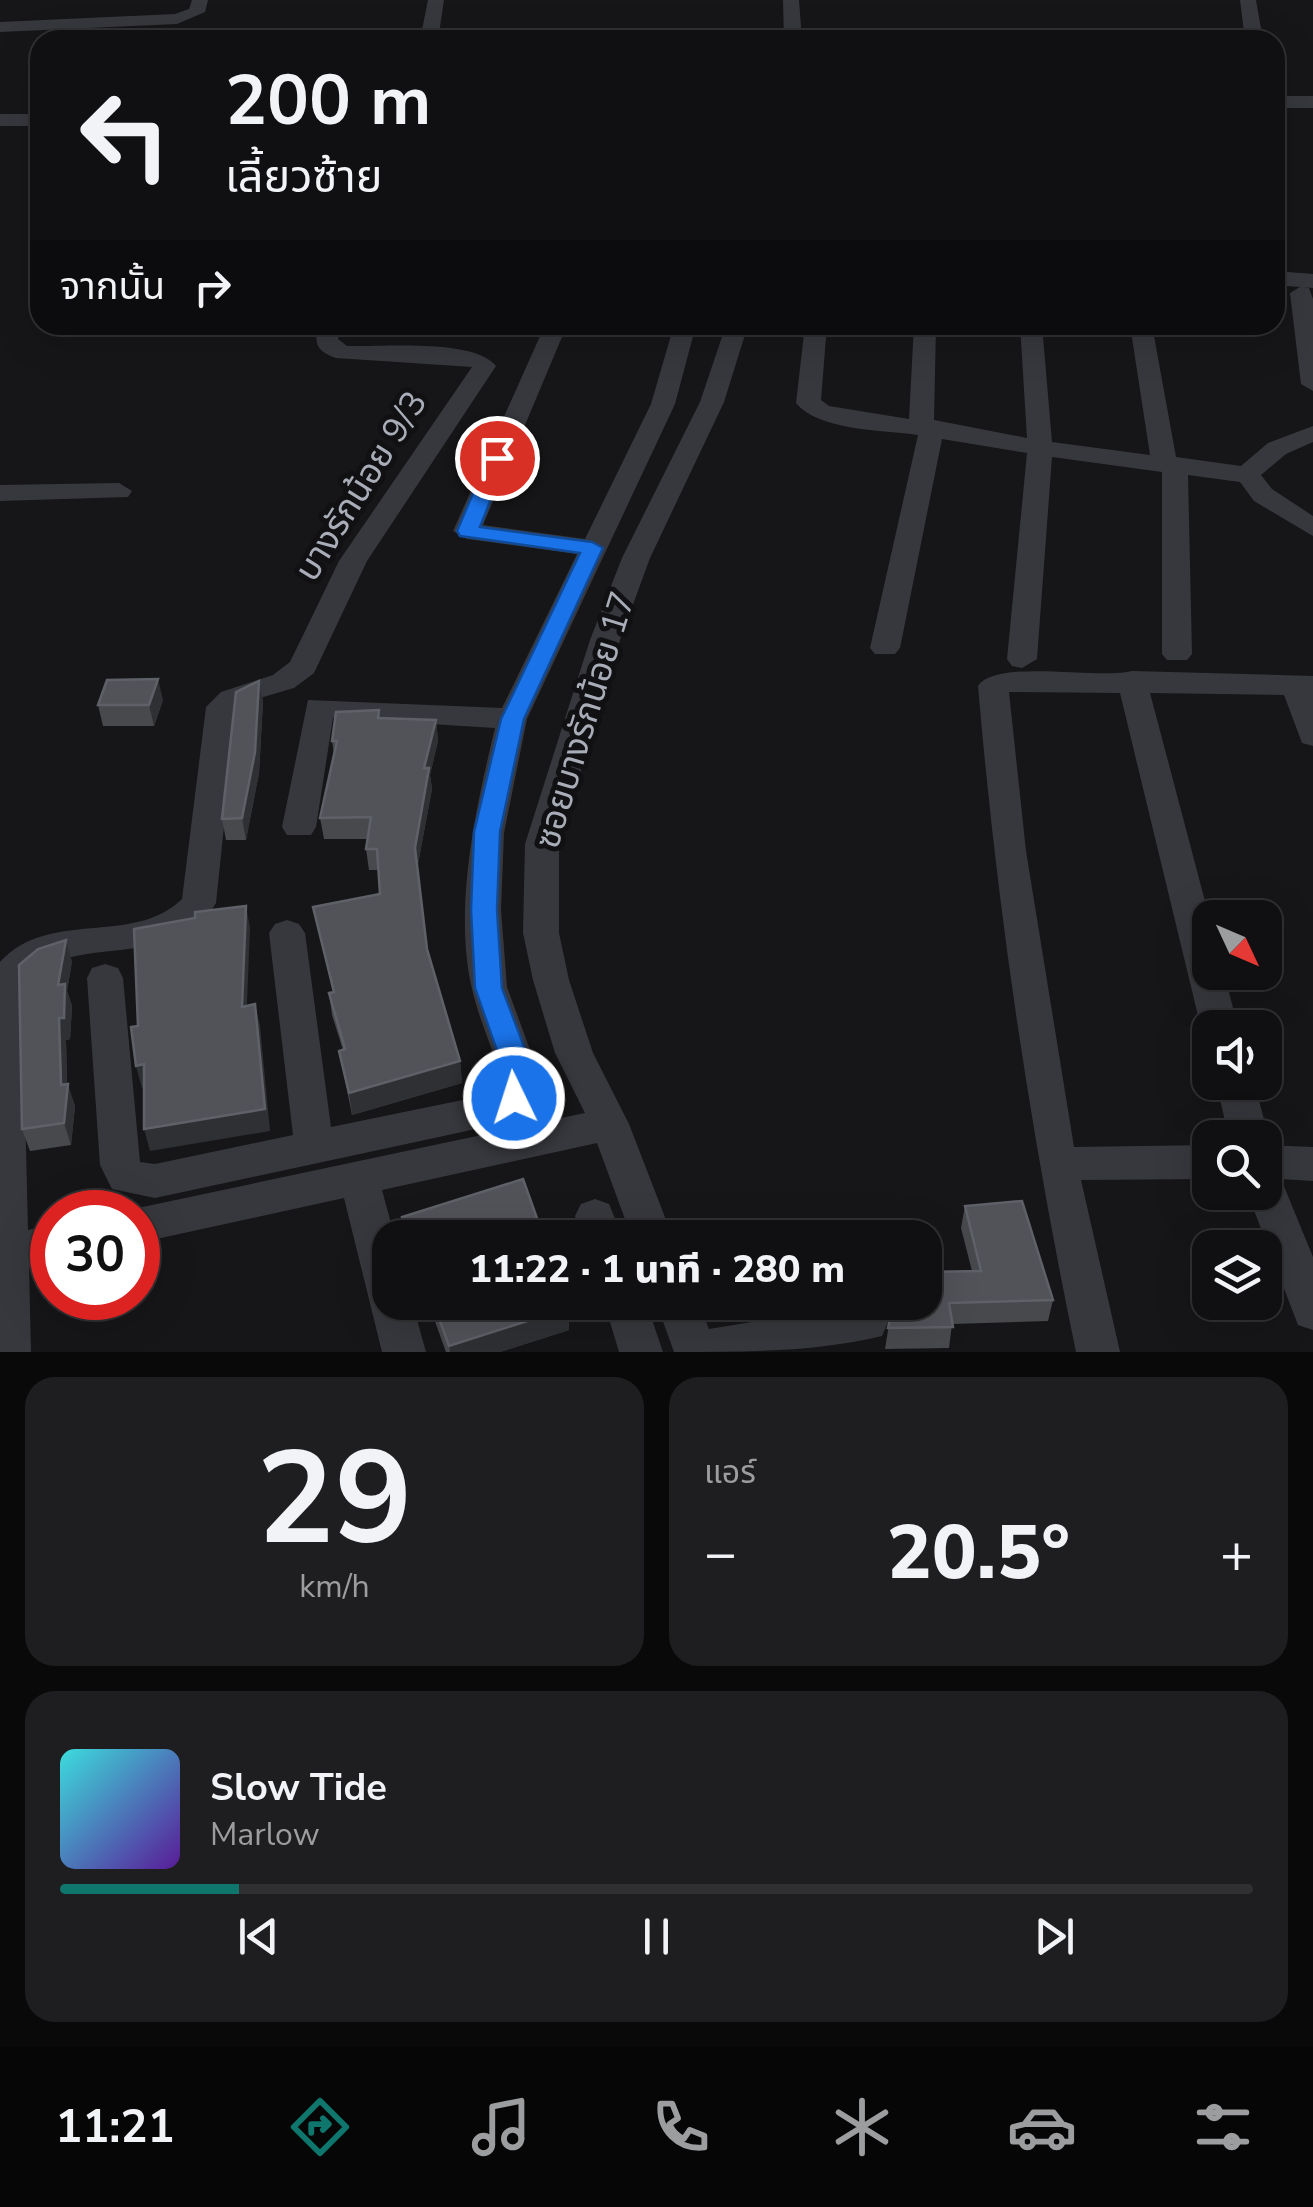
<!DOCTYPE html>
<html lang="th">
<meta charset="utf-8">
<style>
body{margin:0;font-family:"Nunito Sans","Noto Sans Thai",sans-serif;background:#1e1e20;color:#f1f3f6;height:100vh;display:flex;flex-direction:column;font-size:38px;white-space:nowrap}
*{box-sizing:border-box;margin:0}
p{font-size:32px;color:#9c9d9f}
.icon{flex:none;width:55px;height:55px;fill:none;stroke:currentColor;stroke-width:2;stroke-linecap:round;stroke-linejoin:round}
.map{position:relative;height:1352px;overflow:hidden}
.sheet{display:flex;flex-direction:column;gap:25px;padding:25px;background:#09090a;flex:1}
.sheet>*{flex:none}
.hud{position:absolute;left:30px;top:30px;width:1255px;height:305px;border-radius:30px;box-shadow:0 10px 40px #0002,0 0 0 2px #303032;background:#101012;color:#f1f3f6;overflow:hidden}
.needle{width:65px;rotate:134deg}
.tools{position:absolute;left:1192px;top:900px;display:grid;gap:20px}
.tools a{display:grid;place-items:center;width:90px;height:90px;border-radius:20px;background:#101012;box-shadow:0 10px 40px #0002,0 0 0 2px #303032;font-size:50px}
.speed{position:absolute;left:30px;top:1190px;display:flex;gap:20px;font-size:50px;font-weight:700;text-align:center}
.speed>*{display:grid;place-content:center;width:130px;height:130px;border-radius:50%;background:#101012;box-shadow:0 10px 40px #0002,0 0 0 2px #303032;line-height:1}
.speed .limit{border:15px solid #d22;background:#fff;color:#111}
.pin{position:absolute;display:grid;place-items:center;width:85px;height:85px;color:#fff;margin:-42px;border:5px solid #fff;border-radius:50%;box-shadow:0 2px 10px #0007}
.me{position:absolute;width:110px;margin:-55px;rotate:356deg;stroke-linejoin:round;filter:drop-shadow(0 0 8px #0008)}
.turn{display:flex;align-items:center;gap:35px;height:210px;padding:0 30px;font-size:45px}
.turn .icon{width:130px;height:130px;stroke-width:2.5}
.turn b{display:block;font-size:70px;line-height:85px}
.then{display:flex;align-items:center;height:95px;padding:0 30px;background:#0003;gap:20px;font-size:38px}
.big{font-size:75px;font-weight:800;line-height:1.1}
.sheet .card{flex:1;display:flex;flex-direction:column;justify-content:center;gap:15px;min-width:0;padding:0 35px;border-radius:30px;background:#1e1e20}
.sheet .dial{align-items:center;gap:0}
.dial b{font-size:130px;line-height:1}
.song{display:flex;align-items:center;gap:30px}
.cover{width:120px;height:120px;border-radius:15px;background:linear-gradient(135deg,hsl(180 70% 55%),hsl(270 70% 35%))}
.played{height:10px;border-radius:5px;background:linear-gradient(90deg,#0f766e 15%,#303032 15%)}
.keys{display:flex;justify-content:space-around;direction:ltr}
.heat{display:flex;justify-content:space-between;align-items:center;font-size:55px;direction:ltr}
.sheet .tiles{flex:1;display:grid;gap:25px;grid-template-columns:1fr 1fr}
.card:last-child{grid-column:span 2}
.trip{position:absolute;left:372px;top:1220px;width:570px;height:100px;border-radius:30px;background:#101012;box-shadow:0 10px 40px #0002,0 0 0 2px #303032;font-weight:800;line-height:100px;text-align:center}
.menu{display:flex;height:160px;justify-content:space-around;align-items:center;background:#060607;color:#9c9d9f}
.menu .icon{width:70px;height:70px}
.menu .active{color:#0f766e}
.menu b{font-size:45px;color:#f1f3f6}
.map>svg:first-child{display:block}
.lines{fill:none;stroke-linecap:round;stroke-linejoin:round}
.street{fill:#37383d;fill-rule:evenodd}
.wall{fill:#47494d}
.shaded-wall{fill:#2f3033}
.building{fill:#525359;stroke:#5f6168;stroke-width:2.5}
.route{fill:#1a73e8;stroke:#114b97;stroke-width:2.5}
.labels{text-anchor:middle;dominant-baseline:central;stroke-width:10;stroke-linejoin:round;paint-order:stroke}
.street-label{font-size:35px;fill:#a8adb8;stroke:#111113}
</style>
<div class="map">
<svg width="1313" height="1352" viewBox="0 0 1313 1352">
<rect width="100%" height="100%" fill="#161618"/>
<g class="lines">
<!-- street -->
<g class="street">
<polygon points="192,0 208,0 205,12 177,24 0,32 0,22 175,14 189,9"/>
<polygon points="428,0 444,0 438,40 420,40"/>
<polygon points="783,0 799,0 802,40 784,40"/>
<polygon points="1240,0 1256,0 1263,40 1245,40"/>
<rect x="1275" y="96" width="38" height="12"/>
<rect x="0" y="114" width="40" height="12"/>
<polygon points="1275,271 1313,274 1313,288 1303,287 1309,288 1313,299 1313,391 1301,384 1290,293 1300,287 1275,285"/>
<path d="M319 325H341L338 339 347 346C382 347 475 338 496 366L367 561 314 673 294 688 253 700 236 711 216 903C175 976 73 927 22 985L28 1230 52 1225V1261L29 1266 31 1352H0V962C49 908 133 947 182 899L206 707 221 692 273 675 290 662 339 561 472 367 336 358C317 351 313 344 319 325Z"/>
<path d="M545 325H567L483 525 585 539 651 404 674 325H696L675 404 527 719 504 833 501 910 507 987 540 1077 528 1109 490 1126 155 1198 112 1189 100 1165 87 978 92 968 105 964 118 968 123 978 140 1162 155 1164 293 1135 269 933 275 924 287 920 299 924 305 933 331 1127 482 1096 498 1088 502 1077C492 1048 479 1019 472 989 453 908 476 807 495 728L333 718 316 827 311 835H287L282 827 308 700 502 708 577 554 467 539 453 531Z"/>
<polygon points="726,325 748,325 724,402 650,558 620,640 559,844 559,933 569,980 593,1053 629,1124 673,1238 632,1238 597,1143 382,1190 395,1238 390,1238 390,1302 412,1302 426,1352 382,1352 344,1198 138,1243 138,1212 126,1212 138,1208 585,1113 555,1053 533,980 523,933 525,844 590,640 622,558 700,402"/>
<path d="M805 325H827L821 400 829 406 909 419 914 325H936L934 420 1027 438 1020 325H1042L1052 442 1150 455 1130 325H1152L1176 457 1241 466 1268 443 1313 426V442L1286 454 1261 475 1272 489 1313 516V536L1254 501 1240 482 1188 475 1192 654 1187 660H1167L1162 654V472L1052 457 1037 659 1022 668 1012 666 1007 659 1027 453 942 439 900 648 895 654H875L870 648 918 435C883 430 819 431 796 403Z"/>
<polygon points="119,483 132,491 128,497 0,501 0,485"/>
<path d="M1132 671 1313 676V746L1302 743 1284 695 1150 693 1210 920V972H1224L1238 1028H1210V1039L1201 1028 1120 693 1009 692 1026 851 1074 1147 1210 1145V1179L1081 1180 1120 1352H1076C1030 1131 997 910 978 686 996 658 1098 680 1132 671Z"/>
<polygon points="1216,1082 1254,1082 1269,1138 1265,1145 1265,1138 1229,1138"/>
<polygon points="1265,1145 1313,1147 1313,1181 1281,1179 1313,1257 1313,1330 1298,1325 1247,1192 1265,1192"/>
<polygon points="595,1199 609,1204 623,1238 582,1238 575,1216 581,1204"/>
<polygon points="604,1302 646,1302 663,1352 619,1352"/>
<path d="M656 1302H698L709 1329 867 1303 882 1308 888 1322 882 1336C817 1352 743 1352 674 1352Z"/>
</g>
</g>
<!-- wall -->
<g class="wall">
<polygon points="259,681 263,702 259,773 246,840 226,840 222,819"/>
<polygon points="163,700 154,726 103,726 98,705"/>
<polygon points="379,710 380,718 436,720 438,741 430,775 432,789 417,869 427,949 460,1061 462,1083 352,1115 339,1051 343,1050 332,1015 329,993 333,992 313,907 380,894 378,870 369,870 366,849 367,839 324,839 320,818 334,754 332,741"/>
<polygon points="72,961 67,991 72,1006 70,1039 66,1040 67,1084 75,1106 71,1145 30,1151 22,1129"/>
<polygon points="965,1206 1053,1300 1048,1321 952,1324 949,1348 885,1349 890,1318 883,1302 925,1302 972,1271 961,1228"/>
<polygon points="428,1302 566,1302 568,1308 569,1330 500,1352 446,1352"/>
</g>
<!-- shaded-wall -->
<g class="shaded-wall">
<polygon points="158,679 163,700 154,726 149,705"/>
<polygon points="259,681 263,702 259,773 246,840 242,818"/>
<polygon points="436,720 438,741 430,775 432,789 417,869 415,848 424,768"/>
<polygon points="246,906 250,928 246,1029 242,1007"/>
<polygon points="66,940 72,961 67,991 72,1006 70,1039 66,1040 67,1086 68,1084 75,1106 71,1145 64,1123 58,985"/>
<polygon points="255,1004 260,1026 270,1131 150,1151 144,1129"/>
<polygon points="460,1061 462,1083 352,1115 349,1093"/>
<polygon points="144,1064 150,1086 142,1088 136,1066"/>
<polygon points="568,1308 569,1330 500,1352 450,1352 449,1346"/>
</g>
<!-- building -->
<g class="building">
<polygon points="158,679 149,705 98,705 107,680"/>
<polygon points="259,681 255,752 242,818 222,819 236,692"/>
<polygon points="379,710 378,718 436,720 424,768 429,768 415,848 427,949 460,1061 349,1093 339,1051 345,1049 329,993 334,992 313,907 380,894 377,849 366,849 371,817 320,818 337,741 332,741 336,712"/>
<polygon points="246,906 242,1007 255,1004 265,1109 144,1129 144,1064 136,1066 131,1027 138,1026 134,929 195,918 195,912"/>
<polygon points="66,940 58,985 65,984 64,1018 59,1018 61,1085 68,1084 64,1123 22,1129 19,965 38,949"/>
<polygon points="523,1179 544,1238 410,1238 402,1217"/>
<polygon points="1022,1201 1053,1300 949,1303 953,1327 888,1328 894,1302 925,1302 925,1272 981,1271 965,1206"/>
<polygon points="433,1302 566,1302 568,1308 449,1346"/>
</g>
<!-- route -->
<polygon class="route" points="497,452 507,458 480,527 592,542 603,548 524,719 500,832 497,910 502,988 535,1076 524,1106 504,1106 499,1098 506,1076 475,988 471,910 474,832 501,719 580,553 460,536 457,531 488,458"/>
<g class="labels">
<!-- street labels -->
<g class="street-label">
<text transform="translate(361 486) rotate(-58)">บางรักน้อย 9/3</text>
<text transform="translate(585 720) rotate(-73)">ซอยบางรักน้อย 17</text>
</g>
</g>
</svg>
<div class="tools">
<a><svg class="needle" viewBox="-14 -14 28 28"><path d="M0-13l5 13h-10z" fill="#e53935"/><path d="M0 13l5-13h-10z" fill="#9c9d9f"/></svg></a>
<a><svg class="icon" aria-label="sound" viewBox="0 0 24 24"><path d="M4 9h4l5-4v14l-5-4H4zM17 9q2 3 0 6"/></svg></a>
<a><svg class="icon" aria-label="search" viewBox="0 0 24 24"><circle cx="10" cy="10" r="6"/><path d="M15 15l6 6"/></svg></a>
<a><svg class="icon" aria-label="layers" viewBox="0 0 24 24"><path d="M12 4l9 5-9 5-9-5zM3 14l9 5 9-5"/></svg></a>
</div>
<div class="speed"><div class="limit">30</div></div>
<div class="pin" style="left:497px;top:458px;background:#d93025"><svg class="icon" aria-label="arrive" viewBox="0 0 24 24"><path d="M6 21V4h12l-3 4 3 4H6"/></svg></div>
<svg class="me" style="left:514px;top:1098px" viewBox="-20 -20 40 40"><circle r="17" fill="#1a73e8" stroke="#fff" stroke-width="3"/><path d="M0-11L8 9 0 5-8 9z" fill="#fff"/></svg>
<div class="trip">11:22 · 1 นาที · 280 m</div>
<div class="hud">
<div class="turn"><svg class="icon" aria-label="left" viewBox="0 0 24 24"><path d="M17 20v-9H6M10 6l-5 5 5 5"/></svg><div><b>200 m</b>เลี้ยวซ้าย</div></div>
<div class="then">จากนั้น<svg class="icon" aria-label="right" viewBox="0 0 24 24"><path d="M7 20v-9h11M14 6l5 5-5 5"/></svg></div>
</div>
</div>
<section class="sheet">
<div class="tiles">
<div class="card dial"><b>29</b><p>km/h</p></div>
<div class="card"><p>แอร์</p>
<div class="heat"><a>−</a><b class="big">20.5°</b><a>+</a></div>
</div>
<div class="card">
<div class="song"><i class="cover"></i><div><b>Slow Tide</b><p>Marlow</p></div></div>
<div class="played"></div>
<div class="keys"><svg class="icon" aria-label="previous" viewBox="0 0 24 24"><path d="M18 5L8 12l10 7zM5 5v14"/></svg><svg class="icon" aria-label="pause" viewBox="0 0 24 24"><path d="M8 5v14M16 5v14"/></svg><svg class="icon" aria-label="next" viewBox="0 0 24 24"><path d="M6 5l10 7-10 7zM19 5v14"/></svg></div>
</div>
</div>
</section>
<nav class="menu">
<b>11:21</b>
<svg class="icon active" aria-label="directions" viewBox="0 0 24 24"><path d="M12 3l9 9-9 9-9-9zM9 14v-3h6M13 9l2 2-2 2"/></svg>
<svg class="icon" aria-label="music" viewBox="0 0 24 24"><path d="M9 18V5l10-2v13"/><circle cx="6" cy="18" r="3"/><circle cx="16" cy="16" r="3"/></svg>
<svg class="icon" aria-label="phone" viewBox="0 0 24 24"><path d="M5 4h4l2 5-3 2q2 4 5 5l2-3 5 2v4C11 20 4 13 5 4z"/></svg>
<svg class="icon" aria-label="climate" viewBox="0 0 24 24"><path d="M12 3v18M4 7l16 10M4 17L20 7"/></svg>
<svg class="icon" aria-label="car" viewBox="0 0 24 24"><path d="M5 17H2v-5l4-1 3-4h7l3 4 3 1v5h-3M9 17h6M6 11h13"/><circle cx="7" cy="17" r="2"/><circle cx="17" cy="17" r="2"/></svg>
<svg class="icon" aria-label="filters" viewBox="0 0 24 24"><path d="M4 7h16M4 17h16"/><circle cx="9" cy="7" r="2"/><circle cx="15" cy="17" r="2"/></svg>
</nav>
